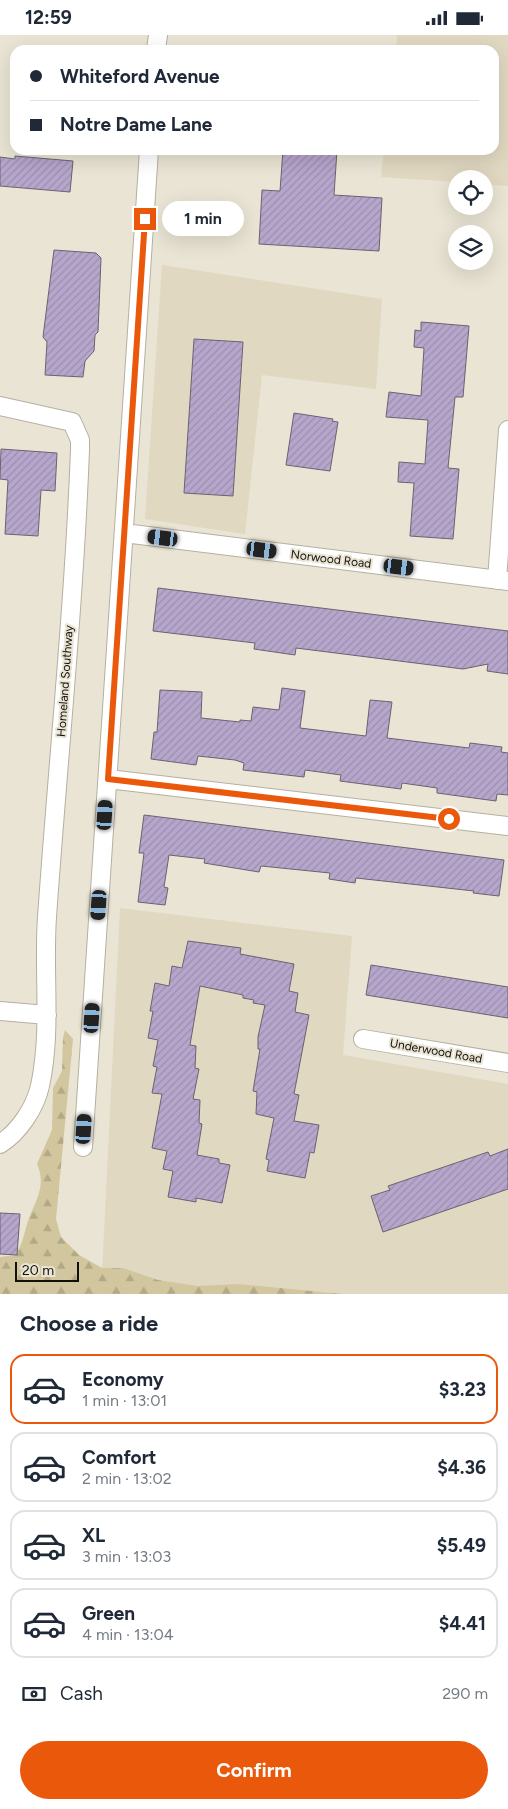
<!DOCTYPE html>
<meta charset="utf-8">
<style>
body{margin:0;font-family:Figtree,sans-serif;background:#f6f6f7;color:#1f2937;height:100vh;display:flex;flex-direction:column;font-size:19px;white-space:nowrap}
*{box-sizing:border-box;margin:0}
p{font-size:16px;color:#747a83}
.icon{flex:none;width:28px;height:28px;fill:none;stroke:currentColor;stroke-width:2;stroke-linecap:round;stroke-linejoin:round}
.map{position:relative;height:1259px;overflow:hidden}
.side{display:flex;flex-direction:column;background:#fff;flex:1}
.side>*{flex:none}
.top-card{position:absolute;left:10px;top:10px;width:489px;height:110px;border-radius:15px;box-shadow:0 5px 20px #0002;display:grid;align-content:center;height:110px;padding:0 20px;background:#fff}
.fabs{position:absolute;left:448px;top:135px;display:grid;gap:10px}
.fabs a{display:grid;place-items:center;width:45px;height:45px;border-radius:50%;background:#fff;box-shadow:0 5px 20px #0002;font-size:25px}
.scale{position:absolute;left:15px;bottom:12px;width:64px;box-sizing:border-box;padding-left:5px;border:2px solid #12100b;border-top:0;font-size:14px;line-height:18px;white-space:nowrap;color:#12100b;-webkit-text-stroke:4px #e9e4d3;paint-order:stroke}
.end{position:absolute;width:22px;height:22px;margin:-11px;border:6px solid #ea580c;background:#fff;box-shadow:0 0 0 2px #fff}
.from{border-radius:50%}
.bubble{position:absolute;height:35px;border-radius:18px;background:#fff;box-shadow:0 5px 20px #0002;font-size:16px;font-weight:700;line-height:35px;text-align:center}
.car{position:absolute;width:15px;height:30px;margin:-15px -8px;border-radius:6px;box-shadow:0 0 4px 1px #0007;background:linear-gradient(#222 24%,#8ab4d8 0 40%,#222 0 76%,#8ab4d8 0 86%,#222 0)}
.top-card b{display:flex;align-items:center;gap:18px;height:48px;font-size:19px}
.top-card b+b{border-top:1px solid #e0e1e3}
.top-card i{width:12px;height:12px;background:#1f2937}
ul{padding:0;list-style:none}
li{display:flex;align-items:center;gap:15px;height:70px;margin:0 10px 8px;padding:0 10px;border:2px solid #e0e1e3;border-radius:15px}
li div{flex:1}
li b{display:block;font-size:19px}
li em{font-style:normal;font-weight:700}
li.active{border-color:#ea580c}
li>.icon{width:45px;height:45px;stroke-width:1.5}
h2{padding:0 20px;font-size:22px;line-height:60px}
.pay{display:flex;align-items:center;gap:12px;height:55px;padding:0 20px;font-size:19px}
.pay p{margin-inline-start:auto}
.action{display:flex;gap:10px;margin-top:auto;padding:10px 20px}
.action a{flex:1;height:58px;border-radius:30px;background:#ea580c;color:#fff;font-size:20px;font-weight:700;line-height:58px;text-align:center}
.status{display:flex;justify-content:space-between;align-items:center;height:35px;padding:0 25px;background:#fff;direction:ltr}
.status svg{height:14px;fill:currentColor}
.map>svg:first-child{display:block}
.built{fill:#e0d8c0}
.forest{fill:url(#forest-firs)}
.building{fill:url(#building-hatch);stroke:#696371}
.lines{fill:none;stroke-linecap:round;stroke-linejoin:round}
.street-casing{stroke:#b5b0a0;stroke-width:20}
.street{stroke:#fff;stroke-width:18}
.route{stroke:#ea580c;stroke-width:6}
.labels{text-anchor:middle;dominant-baseline:central;stroke-width:4;stroke-linejoin:round;paint-order:stroke}
.street-label{font-size:12px;fill:#12100b;stroke:#e9e4d3}
</style>
<div class="status"><b>12:59</b><svg viewBox="0 0 49 12"><path d="M0 12V9h3v3zM5 12V6h3v6zM10 12V3h3v9zM15 12V0h3v12zM26 1h20v11H26zM47 4h2v5h-2z"/></svg></div>
<div class="map">
<svg width="508" height="1259" viewBox="0 0 508 1259">
<defs>
<pattern id="forest-firs" width="22" height="20" patternUnits="userSpaceOnUse" patternTransform="scale(1.25)"><rect width="22" height="20" fill="#d2c69e"/><path d="M5 1l3.5 6h-7zM16 11l3.5 6h-7z" fill="#b3a987"/></pattern>
<pattern id="building-hatch" width="6" height="6" patternUnits="userSpaceOnUse" patternTransform="scale(1.25)"><rect width="6" height="6" fill="#b7a6cc"/><path d="M-1 1l2-2M0 6l6-6M5 7l2-2" fill="none" stroke="#9c8eae"/></pattern>
</defs>
<rect width="100%" height="100%" fill="#e9e4d3"/>
<!-- built -->
<path class="built" d="M397,0H508V151L484,149V144H456V147L381,142L384,115H494V15H396Z
M162,230L382,264L376,354L262,340L245,499L145,484Z
M120,873L352,901L343,1020L508,1049V1259H101Z"/>
<!-- forest -->
<path class="forest" d="M65,995L73,1004L56,1184L61,1202L79,1220L102,1233H123L158,1245L198,1251L239,1249L342,1259H0V1222L15,1220C23,1209 24,1198 28,1186C35,1166 47,1151 37,1129L52,1095L53,1053L62,1036L63,1003Z"/>
<!-- building -->
<path class="building" d="M283,115H337L334,160L382,163L379,216L259,209L262,155L280,156Z
M15,121L73,126L70,157L0,151V122L15,124Z
M54,215L96,218L101,223L98,297L95,300L94,316L85,326L83,342L45,340L47,307L43,302Z
M421,287L469,291L463,362H455L448,433L459,434L453,504L410,501L414,448L398,447L399,427L425,429L428,385L386,382L389,357L421,361L424,313L414,312L415,295L421,296Z
M194,304L243,307L233,461L184,458Z
M294,378L333,384L332,386L338,387L330,436L286,430Z
M1,414L57,418L55,456L41,455L38,501L5,499L8,445L0,444Z
M158,553L508,596V639L487,636L488,629L463,634L296,613L295,620L254,614L255,608L153,596Z
M282,653L305,656L300,693L366,701L370,665L392,667L387,703L469,713L470,708L502,712L501,717L508,718V760L497,759L496,766L437,758V753L402,748L401,754L340,746L341,740L305,735L304,742L243,735L244,728L235,725L198,721L196,730L151,724L154,697H157L160,655L202,657L201,683L240,687V685L251,686L253,672L279,675Z
M144,780L504,825L499,861L473,858L474,856L356,843L355,848L329,844L330,838L261,831L259,837L204,828L205,824L169,820L164,852L168,853L165,870L138,867L144,818H139Z
M188,906L241,913L240,919L294,929L289,956L298,958L295,977L309,980L294,1059L299,1060L294,1086L319,1090L314,1118L310,1117L305,1143L267,1136L269,1125L266,1124L274,1083L256,1079L257,1057L253,1056L260,1014H258V1002L265,970L253,968L254,965L243,963V960L200,951L190,1010L196,1011L195,1033L199,1034L193,1064L200,1065L199,1088L202,1089L197,1120L219,1124V1128L230,1130L222,1168L196,1163V1167L168,1162L173,1136L163,1134L167,1116L152,1113L162,1059L152,1058L157,1032L153,1031L158,1005L148,1003L153,976H150L155,948L169,951L172,931L182,933Z
M371,930L508,952V983L366,960Z
M508,1114V1154L383,1197L371,1161L390,1155L388,1151L488,1117L490,1121Z
M0,1178L20,1179L17,1220L0,1219Z"/>
<g class="lines">
<defs>
<path id="street" d="M156,15L158,0
M0,371L72,387L80,405V415C74,571 58,726 47,882C43,938 52,995 40,1051C35,1073 19,1097 0,1109
M124,498L508,546
M497,545L508,395
M108,744L508,791
M0,976L47,980
M363,1004L508,1028
M83,1112L149,115"/>
</defs>
<!-- street casing -->
<use href="#street" class="street-casing"/>
<!-- street -->
<use href="#street" class="street"/>
</g>
<g class="lines">
<!-- route -->
<path class="route" d="M145,184L108,744L449,784"/>
</g>
<g class="labels">
<!-- street labels -->
<g class="street-label">
<text transform="translate(331 524) rotate(7)">Norwood Road</text>
<text transform="translate(65 646) rotate(-86)">Homeland Southway</text>
<text transform="translate(436 1016) rotate(10)">Underwood Road</text>
</g>
</g>
</svg>
<div class="fabs">
<a><svg class="icon" aria-label="locate" viewBox="0 0 24 24"><circle cx="12" cy="12" r="6"/><path d="M12 2v4M12 18v4M2 12h4M18 12h4"/></svg></a>
<a><svg class="icon" aria-label="layers" viewBox="0 0 24 24"><path d="M12 4l9 5-9 5-9-5zM3 14l9 5 9-5"/></svg></a>
</div>
<div class="scale">20 m</div>
<i class="end from" style="left:449px;top:784px"></i>
<i class="end" style="left:145px;top:184px"></i>
<div class="bubble" style="left:162px;top:166px;width:82px">1 min</div>
<i class="car" style="left:163px;top:503px;rotate:277deg"></i>
<i class="car" style="left:262px;top:515px;rotate:97deg"></i>
<i class="car" style="left:399px;top:532px;rotate:97deg"></i>
<i class="car" style="left:105px;top:780px;rotate:4deg"></i>
<i class="car" style="left:99px;top:870px;rotate:184deg"></i>
<i class="car" style="left:92px;top:983px;rotate:4deg"></i>
<i class="car" style="left:84px;top:1094px;rotate:4deg"></i>
<div class="top-card">
<b><i class="from"></i>Whiteford Avenue</b>
<b><i></i>Notre Dame Lane</b>
</div>
</div>
<section class="side">
<h2>Choose a ride</h2>
<ul>
<li class="active"><svg class="icon" aria-label="car" viewBox="0 0 24 24"><path d="M5 17H2v-5l4-1 3-4h7l3 4 3 1v5h-3M9 17h6M6 11h13"/><circle cx="7" cy="17" r="2"/><circle cx="17" cy="17" r="2"/></svg><div><b>Economy</b><p>1 min · 13:01</p></div><em>$3.23</em></li>
<li><svg class="icon" aria-label="car" viewBox="0 0 24 24"><path d="M5 17H2v-5l4-1 3-4h7l3 4 3 1v5h-3M9 17h6M6 11h13"/><circle cx="7" cy="17" r="2"/><circle cx="17" cy="17" r="2"/></svg><div><b>Comfort</b><p>2 min · 13:02</p></div><em>$4.36</em></li>
<li><svg class="icon" aria-label="car" viewBox="0 0 24 24"><path d="M5 17H2v-5l4-1 3-4h7l3 4 3 1v5h-3M9 17h6M6 11h13"/><circle cx="7" cy="17" r="2"/><circle cx="17" cy="17" r="2"/></svg><div><b>XL</b><p>3 min · 13:03</p></div><em>$5.49</em></li>
<li><svg class="icon" aria-label="car" viewBox="0 0 24 24"><path d="M5 17H2v-5l4-1 3-4h7l3 4 3 1v5h-3M9 17h6M6 11h13"/><circle cx="7" cy="17" r="2"/><circle cx="17" cy="17" r="2"/></svg><div><b>Green</b><p>4 min · 13:04</p></div><em>$4.41</em></li>
</ul>
<div class="pay"><svg class="icon" aria-label="cash" viewBox="0 0 24 24"><path d="M3 7h18v10H3z"/><circle cx="12" cy="12" r="2"/></svg>Cash<p>290 m</p></div>
<div class="action"><a>Confirm</a></div>
</section>
